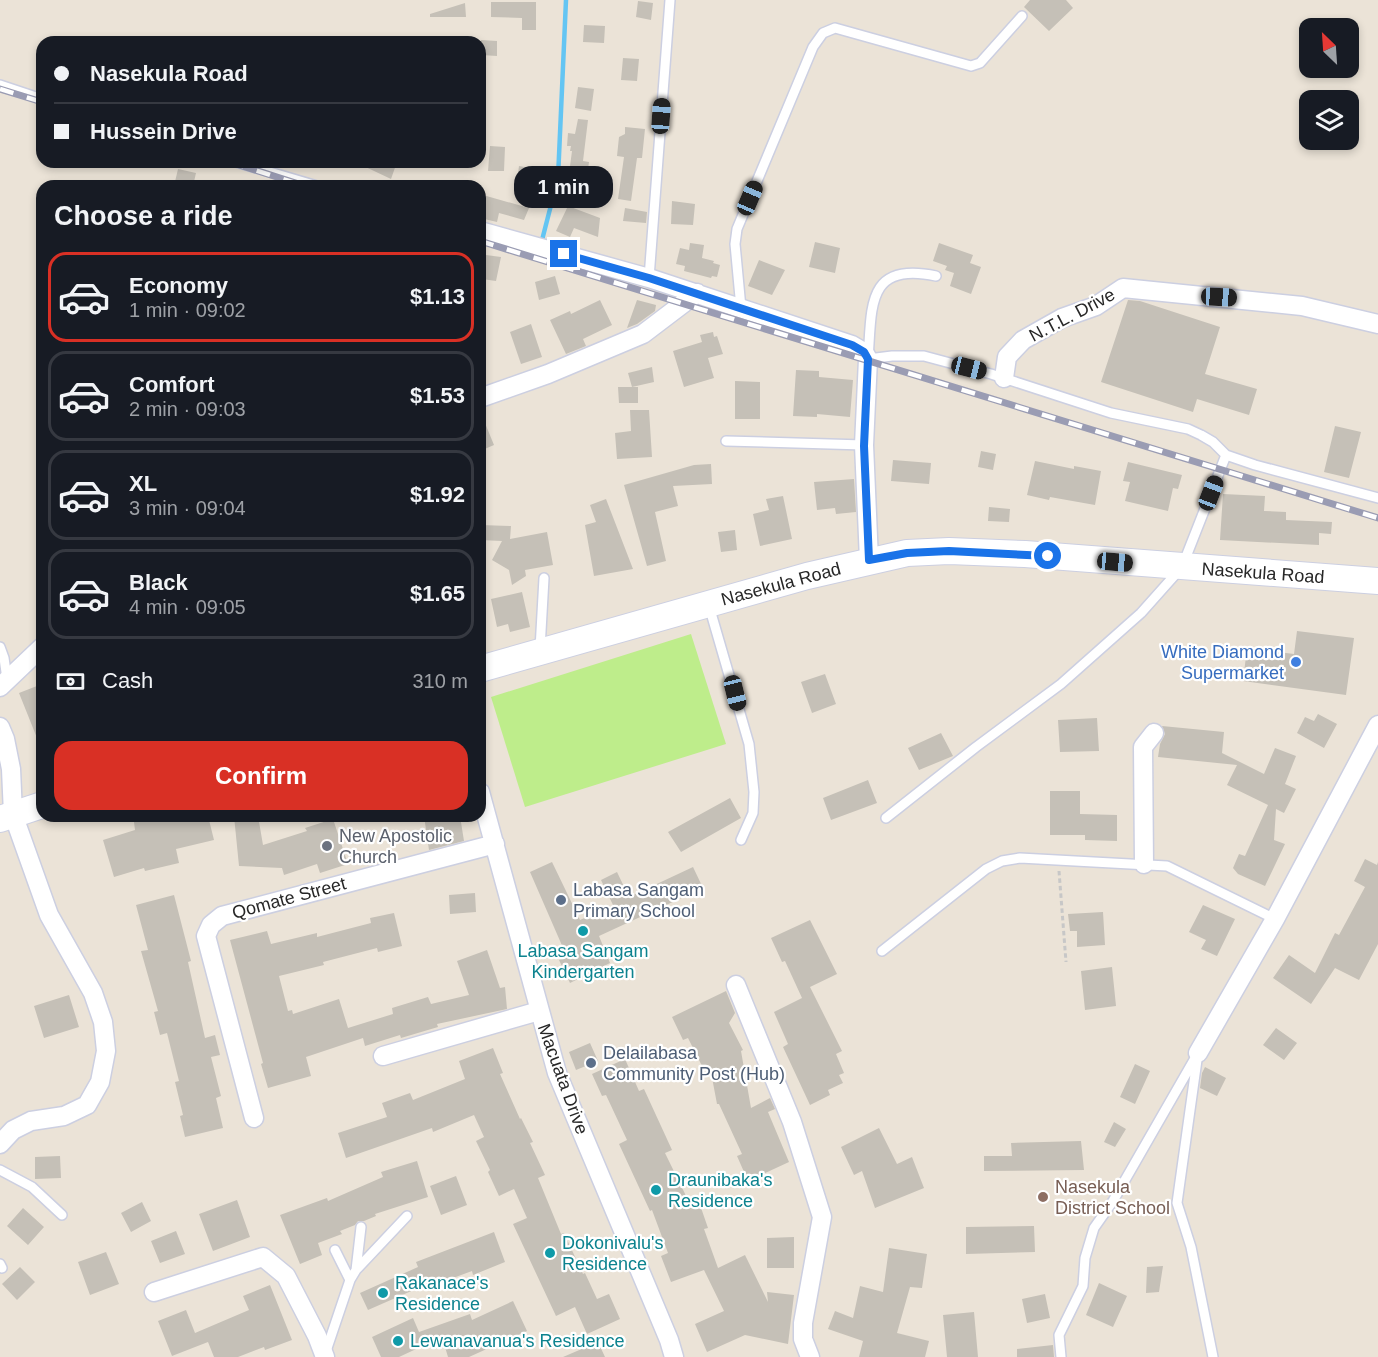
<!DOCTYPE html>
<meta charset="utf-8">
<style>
body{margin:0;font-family:Arial,sans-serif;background:#20242c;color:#f1f3f6;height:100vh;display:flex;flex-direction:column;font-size:22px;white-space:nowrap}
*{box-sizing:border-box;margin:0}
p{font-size:20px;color:#9ea1a6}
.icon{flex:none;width:33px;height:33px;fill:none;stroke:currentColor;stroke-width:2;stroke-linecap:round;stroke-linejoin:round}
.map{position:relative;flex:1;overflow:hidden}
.panel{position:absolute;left:36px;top:180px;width:450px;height:642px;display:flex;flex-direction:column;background:#171b24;border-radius:18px;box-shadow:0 3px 9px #0003}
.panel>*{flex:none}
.banner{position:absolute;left:36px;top:36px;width:450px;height:132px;border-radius:18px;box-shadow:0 3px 9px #0003;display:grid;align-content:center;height:132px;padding:0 18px;background:#171b24}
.needle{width:39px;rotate:335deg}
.tools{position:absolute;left:1299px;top:18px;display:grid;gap:12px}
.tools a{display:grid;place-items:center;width:60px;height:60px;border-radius:12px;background:#171b24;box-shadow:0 3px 9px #0003;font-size:30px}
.end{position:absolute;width:27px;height:27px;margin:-14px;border:8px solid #1a73e8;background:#fff;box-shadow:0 0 0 3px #fff}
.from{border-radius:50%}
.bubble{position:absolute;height:42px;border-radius:18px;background:#171b24;box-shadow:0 3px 9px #0003;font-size:20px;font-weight:700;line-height:42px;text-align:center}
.car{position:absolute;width:18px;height:36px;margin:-18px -9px;border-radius:8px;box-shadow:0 0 4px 2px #0007;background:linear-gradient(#222 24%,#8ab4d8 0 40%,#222 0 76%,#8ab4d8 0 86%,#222 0)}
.banner b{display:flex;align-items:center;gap:21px;height:57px;font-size:22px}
.banner b+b{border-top:2px solid #363941}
.banner i{width:15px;height:15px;background:#f1f3f6}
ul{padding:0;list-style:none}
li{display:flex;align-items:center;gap:18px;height:90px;margin:0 12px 9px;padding:0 6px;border:3px solid #363941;border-radius:18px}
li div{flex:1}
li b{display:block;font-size:22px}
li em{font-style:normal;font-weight:700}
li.on{border-color:#d93025}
li>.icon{width:54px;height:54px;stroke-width:1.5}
h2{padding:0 18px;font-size:27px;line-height:72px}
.pay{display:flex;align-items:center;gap:15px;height:66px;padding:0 18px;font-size:22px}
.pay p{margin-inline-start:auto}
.primary-button{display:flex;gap:12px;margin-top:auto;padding:12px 18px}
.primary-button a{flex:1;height:69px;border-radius:18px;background:#d93025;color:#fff;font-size:24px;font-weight:700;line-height:69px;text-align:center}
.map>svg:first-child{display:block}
.pitch{fill:#beed8b}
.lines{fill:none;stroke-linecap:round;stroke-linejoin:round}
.stream{stroke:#63c5f3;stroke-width:4.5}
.building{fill:#c5c0b7}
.service-casing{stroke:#cccfe1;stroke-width:12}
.minor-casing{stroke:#cccfe1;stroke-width:21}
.secondary-casing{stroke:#cccfe1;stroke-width:28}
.path{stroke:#c7c7c7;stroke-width:3;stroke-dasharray:4.5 3;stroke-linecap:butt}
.service{stroke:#fff;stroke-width:9}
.minor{stroke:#fff;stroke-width:18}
.secondary{stroke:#fff;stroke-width:26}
.rail-casing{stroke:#9a9cb3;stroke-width:7}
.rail{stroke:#fff;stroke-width:4.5;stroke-dasharray:14;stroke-linecap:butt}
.route{stroke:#1a73e8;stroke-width:8}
.shop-dot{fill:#3f7fe0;stroke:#fff;stroke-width:2}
.worship-dot{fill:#6b7280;stroke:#fff;stroke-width:2}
.service-dot{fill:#5c6f8a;stroke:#fff;stroke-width:2}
.culture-dot{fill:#0f9aa8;stroke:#fff;stroke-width:2}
.education-dot{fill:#8d6e63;stroke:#fff;stroke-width:2}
.labels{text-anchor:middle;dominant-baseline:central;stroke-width:4.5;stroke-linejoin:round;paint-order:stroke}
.street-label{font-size:18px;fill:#272727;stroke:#fff}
.shop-label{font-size:18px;fill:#366cbe;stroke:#fff;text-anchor:end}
.worship-label{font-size:18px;fill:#5b616d;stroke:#fff;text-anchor:start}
.service-label{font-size:18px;fill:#4e5e75;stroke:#fff;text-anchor:start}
.culture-label{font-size:18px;fill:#0d838f;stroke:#fff;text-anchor:start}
.education-label{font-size:18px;fill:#785e54;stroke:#fff;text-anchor:start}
</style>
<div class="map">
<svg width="1378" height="1357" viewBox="0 0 1378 1357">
<rect width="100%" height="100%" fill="#ebe3d7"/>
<!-- pitch -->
<path class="pitch" d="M691,634L726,744L525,807L491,697Z"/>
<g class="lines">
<!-- stream -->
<path class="stream" d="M541,244L558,178L566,0"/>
</g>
<!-- building -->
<path class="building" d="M1030,0H1066L1073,8L1049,31L1024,7Z
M638,1L653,3L651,20L636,17Z
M491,2H536V30H522V18L491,17Z
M465,3L466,17H430V14Z
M584,25L605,26L604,43L583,42Z
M481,40L497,41V56L481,55Z
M623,58L639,59L637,81L621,80Z
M578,87L594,89L591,111L575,108Z
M578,119L588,120L583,161L589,162L587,177L569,174L572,151H570L571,146H567L568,133L575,134Z
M625,127L645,129L642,158H637L631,201L618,199L624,157L617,156L619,137L625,134Z
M490,146L505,147L504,171H488Z
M355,162H397L391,179Z
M519,166L536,169L534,183L517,181Z
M178,169L196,173L193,186H174Z
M483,195L529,208L524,220L499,213L497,222L480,218Z
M672,201L695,204L693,225L671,224Z
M568,206L600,218L598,237L574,228L570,237L556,231Z
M625,208L647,212L646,223L623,221Z
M815,242L840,248L835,273L809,267Z
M690,243L704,245L702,258L714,261L713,263L720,265L717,277L712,276L711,278L684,271L685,266L676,264L680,248L689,250Z
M939,243L973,255L970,263L981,267L971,294L950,286L954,273L945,270L947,266L933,261Z
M486,255L501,257L496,281L482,279Z
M759,260L785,270L772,295L748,286Z
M555,276L560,294L539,300L535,282Z
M600,300L612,325L583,339L586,346L566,354L550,320L570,311L571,314Z
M637,300L656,305L655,311L637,324L627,328Z
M1128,300L1140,301L1220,327L1205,374L1257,389L1249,415L1197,399L1193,412L1101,382Z
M531,324L542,357L521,364L510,332Z
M713,332L714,337L717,336L723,354L708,358L714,378L684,387L673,351L702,342L700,335Z
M652,367L654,382L632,387L628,373Z
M796,370L819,371V377L853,380L850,417L817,414V417L793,416Z
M735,381L760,382V419H735Z
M618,387H638V403H619Z
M630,410H649L652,457L617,459L615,433L631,431Z
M480,411L494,445L480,451Z
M1335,426L1361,432L1349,478L1324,472Z
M981,451L996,454L993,470L978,467Z
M893,460L931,463L929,484L891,481Z
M1035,461L1074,469V466L1101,471L1095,505L1050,497L1049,500L1027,495Z
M1128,462L1182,475L1178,489L1173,488L1168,511L1125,501L1130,482L1123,481Z
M711,464L712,484L673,486L678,506L655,512L666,561L647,566L624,485L694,465Z
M854,479L856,512L836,514L835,508L817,510L814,482Z
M1223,494L1265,496L1264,511L1286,512V520L1332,522L1331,534L1319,533V545L1220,540Z
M783,496L792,539L760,546L753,514L769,510L766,499Z
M606,499L633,569L594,576L585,525L596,522L590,505Z
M989,507L1010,509L1009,522L988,521Z
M480,525L511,526L510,539L547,532L553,565L525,570L526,576L512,585L509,570L492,560L502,541L480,540Z
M735,530L737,550L721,552L718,532Z
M522,592L530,627L510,632L508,624L497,627L491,599Z
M1297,631L1354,638L1346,695L1243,681L1247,648L1294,654Z
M825,674L836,704L812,713L801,682Z
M42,684V748H41L19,693Z
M1318,714L1337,724L1324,748L1297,733L1305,717L1314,721Z
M1097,718L1099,751L1060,752L1058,720Z
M1162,726L1224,732L1222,753L1264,774L1275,748L1296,756L1285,784L1296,789L1284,813L1276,809L1274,840L1285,844L1265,886L1238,874L1233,868L1239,854L1245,856L1268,805L1227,785L1237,765L1158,757L1160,744L1165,734Z
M941,733L953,756L919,770L908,748Z
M868,780L877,803L831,820L823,798Z
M1050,791H1080V814L1117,815V841L1085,840V835H1050Z
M730,798L741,818L681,852L668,832Z
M158,816H208L214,840L176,849L179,863L145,871L144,868L114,877L103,840L135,830L134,822Z
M234,816H258L263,845L307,831L305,828L333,819L348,864L320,873L317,864L284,875L282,868L239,866Z
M424,816H460L464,841L429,850Z
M1365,859L1377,865L1378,862V944L1359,980L1335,968L1311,1004L1273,978L1289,955L1315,973L1335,933L1339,935L1365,887L1354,881Z
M552,862L580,920L613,905L601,880L617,872L629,897L693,867L703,888L599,936L610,963L570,983L559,960L567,957L530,872Z
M475,893L476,912L450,914L449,895Z
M174,895L191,961L188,962L205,1038L215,1035L220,1055L211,1057L221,1096L216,1098L223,1128L185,1137L180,1116L183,1115L175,1082L179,1081L167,1033L160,1035L154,1012L158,1011L141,951L148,950L136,905Z
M1203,905L1235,919L1217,956L1201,949L1206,940L1189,932Z
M1103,912L1105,945L1077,947V931H1070L1068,914Z
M394,913L402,946L378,952L377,948L323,962L324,965L279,976L288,1011L292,1010L293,1014L339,999L348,1028L393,1014L392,1008L428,997L431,1004L469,995L457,961L487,950L500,988L505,987L507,1009L437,1024L438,1027L401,1038L400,1035L365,1046L363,1038L306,1057L311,1076L268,1088L261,1064L263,1063L230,940L267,931L271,944L317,933V937L371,923L370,918Z
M810,920L837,974L810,987L842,1051L836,1054L844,1073L839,1075L843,1083L828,1090L830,1095L810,1105L783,1047L788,1044L774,1012L802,998L785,961L782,962L771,938Z
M1112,967L1116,1006L1085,1010L1081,971Z
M726,991L735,1013L729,1023L743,1050L741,1051L751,1108L770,1098L775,1109L768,1112L789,1162L748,1181L737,1156L742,1154L719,1104H717L710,1067L704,1070L688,1038L683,1040L672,1017Z
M69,995L79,1027L44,1038L34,1006Z
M1276,1028L1297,1043L1284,1060L1263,1045Z
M590,1043L598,1061L576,1070L569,1052Z
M493,1048L503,1073L500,1074L520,1119L521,1118L533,1142L530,1143L545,1175L538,1178L561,1234L564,1233L583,1274L585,1273L597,1299L609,1294L620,1319L587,1334L575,1307L556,1316L513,1224L527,1218L514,1189L499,1196L488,1172L490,1170L476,1141L484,1137L474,1115L433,1132L432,1128L346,1158L338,1133L387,1117L382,1103L410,1093L413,1100L465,1079L459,1061Z
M625,1059L639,1091L644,1089L672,1150L665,1153L690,1204L699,1202L708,1228L704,1229L718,1268L745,1255L768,1302L767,1292L794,1295L788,1344L745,1335L707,1352L695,1324L724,1311L704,1270L671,1282L661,1256L668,1253L652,1210L650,1211L619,1144L627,1140L606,1095L602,1096L592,1074Z
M1135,1064L1150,1071L1135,1104L1120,1097Z
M1205,1067L1226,1078L1217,1096L1200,1088L1202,1073Z
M1114,1122L1126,1129L1115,1147L1104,1142Z
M879,1128L897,1164L912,1157L924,1188L875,1208L862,1171L854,1175L841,1147Z
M1081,1141L1084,1170L984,1171V1156H1012L1011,1143Z
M60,1156L61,1178L35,1179V1157Z
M417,1161L428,1197L375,1214L376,1216L364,1221H358L355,1225L340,1231L342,1234L318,1243L322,1255L300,1264L280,1215L327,1198L328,1201L383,1177L381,1172Z
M456,1176L467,1205L441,1215L430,1186Z
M237,1200L250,1237L213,1251L199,1214Z
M142,1202L151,1221L131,1232L121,1213Z
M23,1208L44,1227L28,1245L7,1226Z
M1034,1226L1035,1252L966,1254V1227Z
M176,1231L185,1254L160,1263L151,1241Z
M494,1232L505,1262L473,1275L472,1271L426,1288L425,1285L368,1310L360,1293L418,1267L416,1262Z
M794,1237V1268H767V1238Z
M889,1248L927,1254L922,1288L910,1287L897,1333L929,1341L925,1357H859L863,1341L828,1329L835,1311L853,1318L860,1286L883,1292Z
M106,1252L119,1284L90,1295L78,1262Z
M1163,1266L1159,1292L1146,1293L1147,1267Z
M20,1267L35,1282L17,1300L2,1284Z
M1099,1283L1127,1296L1113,1327L1086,1315Z
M270,1285L292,1340L265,1350L264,1347L238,1357H214L208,1342L172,1356L158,1321L186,1310L195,1333L249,1310L243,1296Z
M1045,1294L1050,1318L1027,1323L1022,1299Z
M513,1301L527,1331L469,1357H448L442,1337L399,1357H381L372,1337L413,1318L419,1332L470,1314L472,1320Z
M974,1312L978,1357H947L943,1315Z
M598,1342L605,1357H563Z
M1053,1345L1054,1357H1017V1349Z"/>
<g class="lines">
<defs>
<path id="service" d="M0,85L42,99
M236,162L317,186
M936,276C866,261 872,307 868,359L892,356H924L991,374L1111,413L1188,429L1201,435L1213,442L1226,455L1255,465L1378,498
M649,278L670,0
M741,308L735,244L737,229L813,47L823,33L835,28L971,66L980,63L1022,16
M726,441L864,445
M709,606L749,744L754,792L753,813L741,840
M0,647L4,658L7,679
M540,649L544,578
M886,818L976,747L1061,684L1141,613L1182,567L1226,455
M882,951L986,869L1002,861L1020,858L1167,866L1275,919
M0,1170L32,1187L62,1215
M0,1264L2,1268
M356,1270L361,1227
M350,1280L356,1270L407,1216
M325,1354L350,1280L335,1250
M1061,1357L1059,1335L1083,1286L1085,1258L1094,1228L1113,1201L1198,1053L1177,1203L1191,1247L1213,1357"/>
<path id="minor" d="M480,231L649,278L852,345L864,352L868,359L864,445L869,560
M1004,378L1007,357L1023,340L1062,318L1096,306L1123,288L1302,306L1378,324
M480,398L548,374L643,334L697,293
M0,687L42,647
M0,727L5,739L11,769L13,814L49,915L93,993L103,1022L106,1051L100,1082L87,1105L64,1116L31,1121L13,1130L0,1144
M480,792L557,1073L669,1340L674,1357
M1144,864L1143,747L1154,733
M736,985L792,1122L822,1217L803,1323V1339L810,1357
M1198,1053L1275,919L1378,725
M383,1056L539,1011
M254,1118L206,936L211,925L222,916L495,844
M154,1292L263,1257L286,1276L317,1336L325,1357"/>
<path id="secondary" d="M480,669L807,576L907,553L949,551L1025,554L1378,581
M0,819L42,805"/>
</defs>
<!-- service casing -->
<use href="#service" class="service-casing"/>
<!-- minor casing -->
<use href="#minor" class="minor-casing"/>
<!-- secondary casing -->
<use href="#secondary" class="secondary-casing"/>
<!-- path -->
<path class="path" d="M1059,871L1066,962"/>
<!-- service -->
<use href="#service" class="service"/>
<!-- minor -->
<use href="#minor" class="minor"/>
<!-- secondary -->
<use href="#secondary" class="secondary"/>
<defs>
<path id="rail" d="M0,89L42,102
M230,162L305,186
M480,241L1378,518"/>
</defs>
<!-- rail casing -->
<use href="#rail" class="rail-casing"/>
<!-- rail -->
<use href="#rail" class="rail"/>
</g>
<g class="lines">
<!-- route -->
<path class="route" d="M564,254L649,278L852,345L864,352L868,359L864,446L869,560L907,553L949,551L1048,556"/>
</g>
<!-- markers -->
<circle class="shop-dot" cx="1296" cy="662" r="6"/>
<circle class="worship-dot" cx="327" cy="846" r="6"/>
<g class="service-dot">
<circle cx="561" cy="900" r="6"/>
<circle cx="591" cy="1063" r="6"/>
</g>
<g class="culture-dot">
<circle cx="583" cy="931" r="6"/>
<circle cx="656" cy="1190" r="6"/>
<circle cx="550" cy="1253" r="6"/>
<circle cx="383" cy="1293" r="6"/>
<circle cx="398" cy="1341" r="6"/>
</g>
<circle class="education-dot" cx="1043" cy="1197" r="6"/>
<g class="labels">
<!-- street labels -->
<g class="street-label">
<text transform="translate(1072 315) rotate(-28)">N.T.L. Drive</text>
<text transform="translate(1263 573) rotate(4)">Nasekula Road</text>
<text transform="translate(781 584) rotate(-15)">Nasekula Road</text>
<text transform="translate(289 898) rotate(-15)">Qomate Street</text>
<text transform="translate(563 1079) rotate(70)">Macuata Drive</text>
</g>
<!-- shop labels -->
<g class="shop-label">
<text x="1284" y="652">White Diamond<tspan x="1284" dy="21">Supermarket</tspan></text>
</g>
<!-- worship labels -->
<g class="worship-label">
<text x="339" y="836">New Apostolic<tspan x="339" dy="21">Church</tspan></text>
</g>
<!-- service labels -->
<g class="service-label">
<text x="573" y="890">Labasa Sangam<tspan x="573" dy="21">Primary School</tspan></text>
<text x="603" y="1053">Delailabasa<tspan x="603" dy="21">Community Post (Hub)</tspan></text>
</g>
<!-- culture labels -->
<g class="culture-label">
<text x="583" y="951" text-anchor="middle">Labasa Sangam<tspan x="583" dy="21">Kindergarten</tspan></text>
<text x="668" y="1180">Draunibaka's<tspan x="668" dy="21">Residence</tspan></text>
<text x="562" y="1243">Dokonivalu's<tspan x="562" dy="21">Residence</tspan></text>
<text x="395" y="1283">Rakanace's<tspan x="395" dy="21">Residence</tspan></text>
<text x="410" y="1341">Lewanavanua's Residence</text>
</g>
<!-- education labels -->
<g class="education-label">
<text x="1055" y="1187">Nasekula<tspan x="1055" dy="21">District School</tspan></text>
</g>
</g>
</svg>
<div class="tools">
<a><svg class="needle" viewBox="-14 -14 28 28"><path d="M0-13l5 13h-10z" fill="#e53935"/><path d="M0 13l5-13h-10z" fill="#9ea1a6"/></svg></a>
<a><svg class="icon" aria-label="layers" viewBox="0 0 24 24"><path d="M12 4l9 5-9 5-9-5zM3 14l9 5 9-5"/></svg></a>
</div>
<i class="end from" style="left:1048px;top:556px"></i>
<i class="end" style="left:564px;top:254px"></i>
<div class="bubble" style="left:514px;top:166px;width:99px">1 min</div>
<i class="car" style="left:661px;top:116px;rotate:4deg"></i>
<i class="car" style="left:750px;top:198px;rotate:23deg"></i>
<i class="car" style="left:1219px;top:297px;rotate:93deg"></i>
<i class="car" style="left:969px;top:368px;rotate:104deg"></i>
<i class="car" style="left:1211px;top:493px;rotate:21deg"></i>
<i class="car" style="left:1115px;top:562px;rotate:95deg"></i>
<i class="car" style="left:735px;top:693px;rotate:166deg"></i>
<div class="banner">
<b><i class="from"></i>Nasekula Road</b>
<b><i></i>Hussein Drive</b>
</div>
<section class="panel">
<h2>Choose a ride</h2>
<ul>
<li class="on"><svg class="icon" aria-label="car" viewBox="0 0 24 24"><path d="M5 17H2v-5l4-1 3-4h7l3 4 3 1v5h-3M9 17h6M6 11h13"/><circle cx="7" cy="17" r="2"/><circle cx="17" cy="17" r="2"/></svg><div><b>Economy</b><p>1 min · 09:02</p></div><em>$1.13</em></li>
<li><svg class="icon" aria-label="car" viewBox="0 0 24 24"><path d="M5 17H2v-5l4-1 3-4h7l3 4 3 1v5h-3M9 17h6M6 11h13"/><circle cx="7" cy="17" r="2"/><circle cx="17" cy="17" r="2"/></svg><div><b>Comfort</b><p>2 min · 09:03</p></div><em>$1.53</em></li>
<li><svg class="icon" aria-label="car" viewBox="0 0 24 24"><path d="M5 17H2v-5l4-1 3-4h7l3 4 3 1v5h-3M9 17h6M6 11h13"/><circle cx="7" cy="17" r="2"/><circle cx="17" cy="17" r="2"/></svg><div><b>XL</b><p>3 min · 09:04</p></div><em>$1.92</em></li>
<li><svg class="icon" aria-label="car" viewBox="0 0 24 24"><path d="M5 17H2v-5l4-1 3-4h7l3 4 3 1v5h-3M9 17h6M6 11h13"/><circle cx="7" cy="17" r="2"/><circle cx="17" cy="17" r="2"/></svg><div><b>Black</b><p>4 min · 09:05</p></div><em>$1.65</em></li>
</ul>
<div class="pay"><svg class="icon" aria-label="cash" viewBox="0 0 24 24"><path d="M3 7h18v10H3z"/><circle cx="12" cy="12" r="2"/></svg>Cash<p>310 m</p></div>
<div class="primary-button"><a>Confirm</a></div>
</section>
</div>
